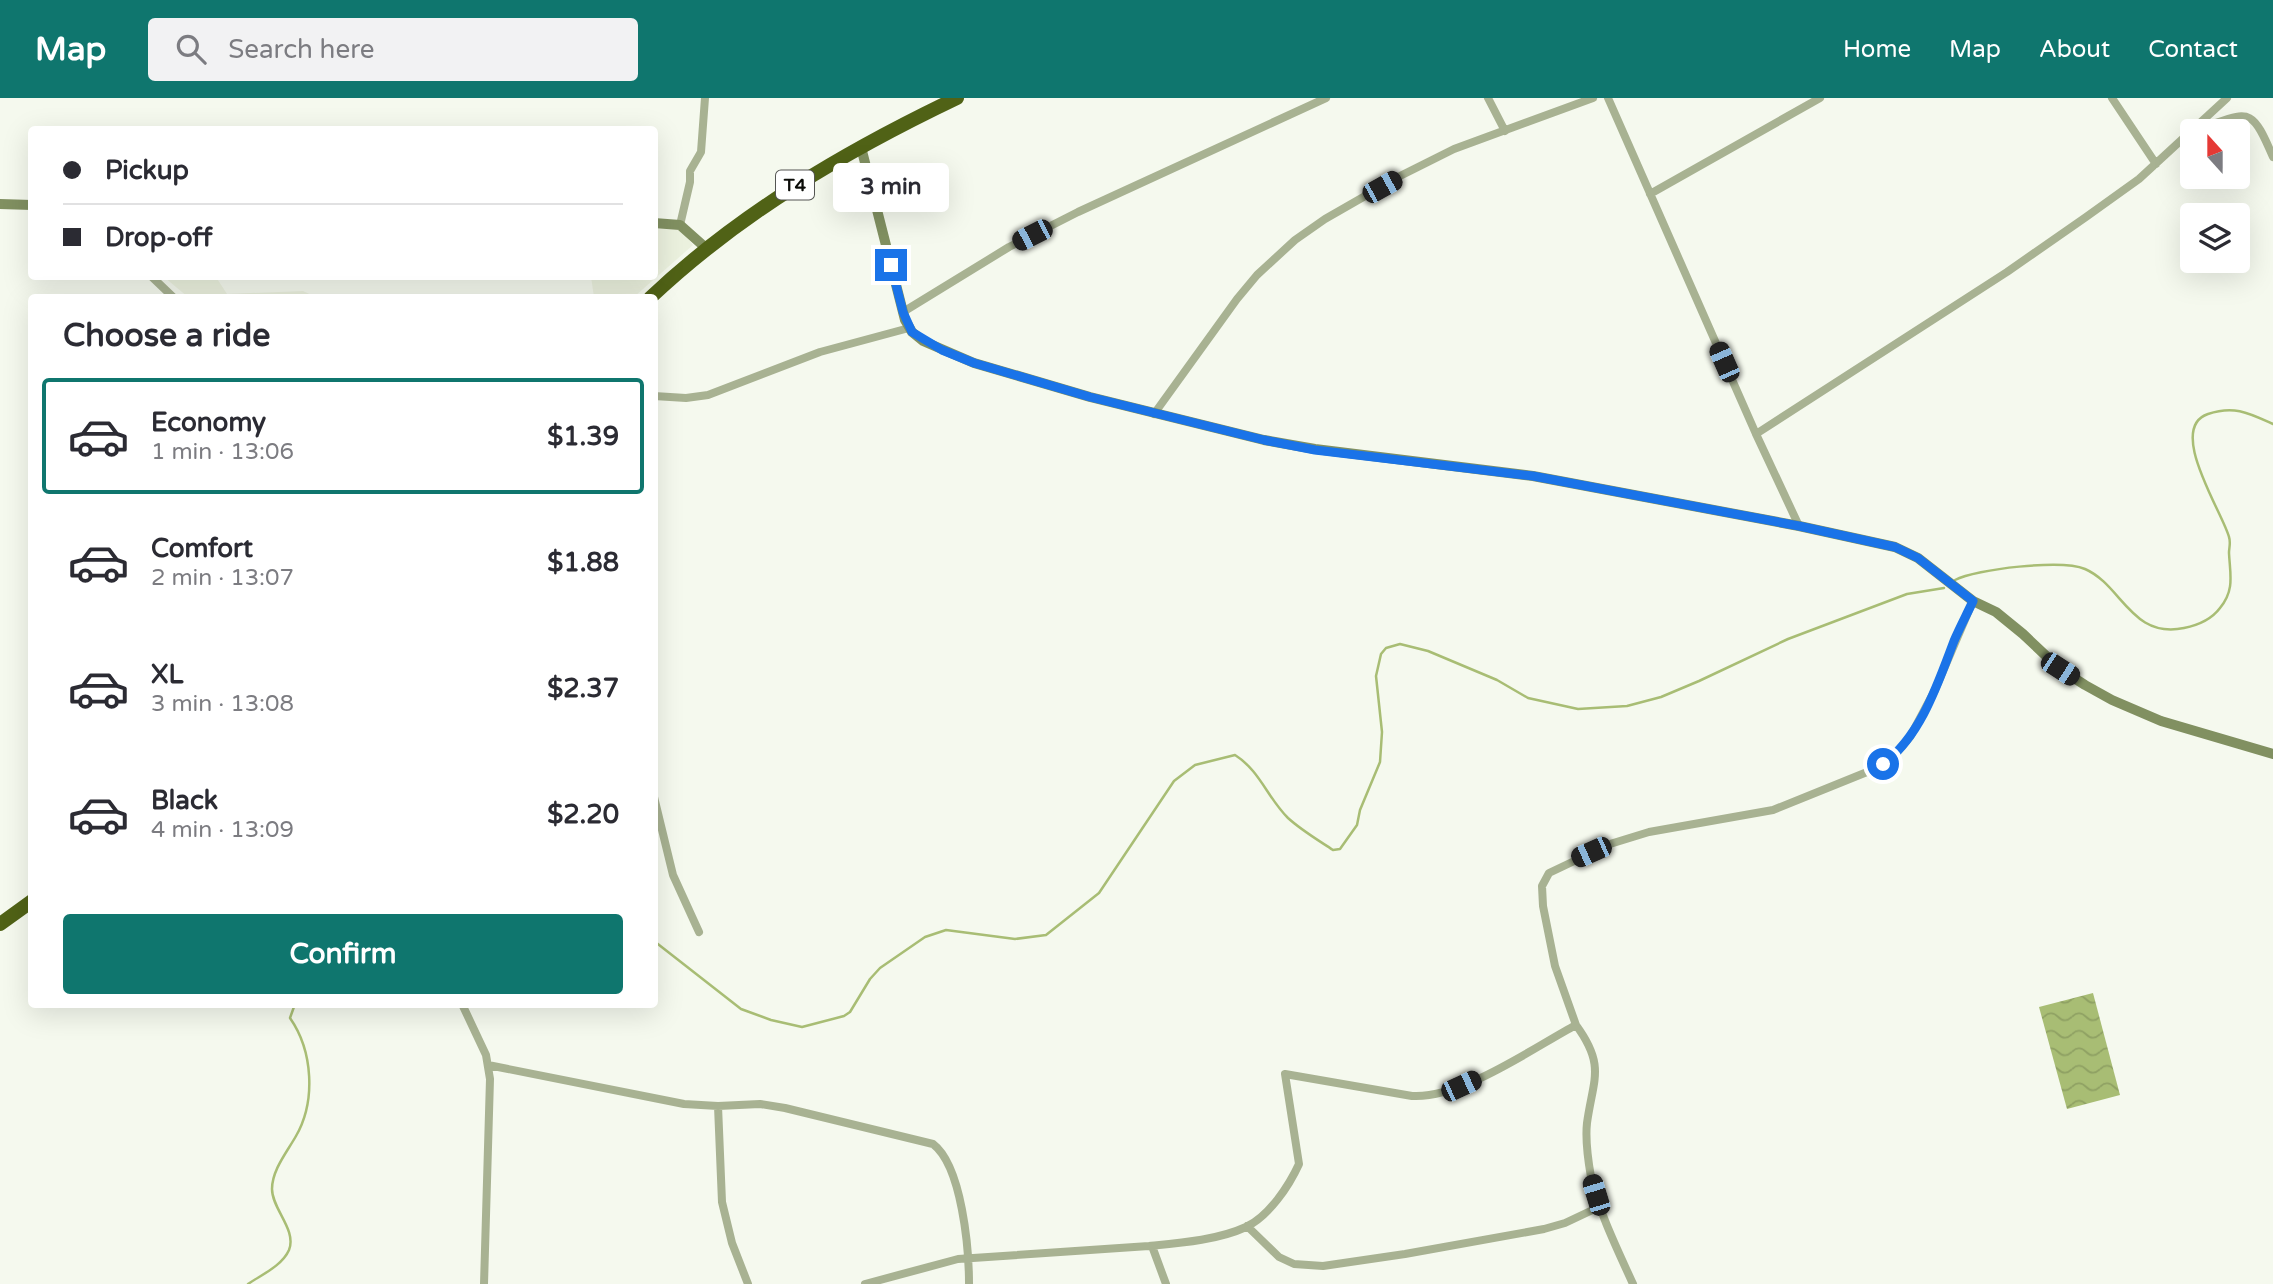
<!DOCTYPE html>
<meta charset="utf-8">
<style>
body{margin:0;font-family:"Varela Round",sans-serif;background:#f2f2f3;color:#2b2b33;height:100vh;display:flex;flex-direction:column;font-size:26px;white-space:nowrap}
*{box-sizing:border-box;margin:0}
p{font-size:23px;color:#7c7c81}
.icon{flex:none;width:38px;height:38px;fill:none;stroke:currentColor;stroke-width:2;stroke-linecap:round;stroke-linejoin:round}
.map{position:relative;flex:1;overflow:hidden}
.panel{position:absolute;left:28px;top:196px;width:630px;height:714px;display:flex;flex-direction:column;background:#fff;border-radius:7px;box-shadow:0 7px 28px #0002}
.panel>*{flex:none}
.top-card{position:absolute;left:28px;top:28px;width:630px;height:154px;border-radius:7px;box-shadow:0 7px 28px #0002;display:grid;align-content:center;height:154px;padding:0 35px;background:#fff}
.needle{width:46px;rotate:339deg}
.tools{position:absolute;left:2180px;top:21px;display:grid;gap:14px}
.tools a{display:grid;place-items:center;width:70px;height:70px;border-radius:7px;background:#fff;box-shadow:0 7px 28px #0002;font-size:35px}
.end{position:absolute;width:32px;height:32px;margin:-16px;border:9px solid #1a73e8;background:#fff;box-shadow:0 0 0 4px #fff}
.from{border-radius:50%}
.bubble{position:absolute;height:49px;border-radius:7px;background:#fff;box-shadow:0 7px 28px #0002;font-size:23px;font-weight:800;line-height:49px;text-align:center}
.car{position:absolute;width:21px;height:42px;margin:-21px -10px;border-radius:9px;box-shadow:0 0 5px 2px #0007;background:linear-gradient(#222 24%,#8ab4d8 0 40%,#222 0 76%,#8ab4d8 0 86%,#222 0)}
.top-card b{display:flex;align-items:center;gap:24px;height:66px;font-size:26px}
.top-card b+b{border-top:2px solid #e1e1e2}
.top-card i{width:18px;height:18px;background:#2b2b33}
ul{padding:0;list-style:none}
li{display:flex;align-items:center;gap:21px;height:116px;margin:0 14px 10px;padding:0 21px;border:4px solid transparent;border-radius:7px}
li div{flex:1}
li b{display:block;font-size:26px}
li em{font-style:normal;font-weight:800}
li.selected{border-color:#0f766e}
li>.icon{width:63px;height:63px;stroke-width:1.5}
h2{padding:0 35px;font-size:32px;line-height:84px}
.action{display:flex;gap:14px;margin-top:auto;padding:14px 35px}
.action a{flex:1;height:80px;border-radius:7px;background:#0f766e;color:#fff;font-size:28px;font-weight:800;line-height:80px;text-align:center}
header{display:flex;align-items:center;gap:42px;box-sizing:border-box;height:98px;padding:0 35px;background:#0f766e;color:#fff}
header strong{font-size:33px}
nav{display:flex;gap:38px;margin-inline-start:auto;font-size:24px}
.search{width:490px;height:63px;background:#f2f2f3;display:flex;align-items:center;gap:18px;box-sizing:border-box;padding:0 24px;border-radius:7px;color:#7c7c81;font-size:26px}
.map>svg:first-child{display:block}
.built{fill:#ebf1de}
.water{fill:url(#water-waves)}
.lines{fill:none;stroke-linecap:round;stroke-linejoin:round}
.stream{stroke:#a8bd74;stroke-width:2.5}
.street{stroke:#a8b292;stroke-width:8}
.secondary{stroke:#819061;stroke-width:10}
.highway{stroke:#506216;stroke-width:14}
.route{stroke:#1a73e8;stroke-width:9}
.labels{text-anchor:middle;dominant-baseline:central;stroke-width:7;stroke-linejoin:round;paint-order:stroke}
.shield{fill:#fff;stroke:#545552;stroke-width:2}
.shield-label{font-size:18px;font-weight:bold;fill:#0b0c08}
</style>
<header>
<strong>Map</strong>
<div class="search"><svg class="icon" aria-label="search" viewBox="0 0 24 24"><circle cx="10" cy="10" r="6"/><path d="M15 15l6 6"/></svg>Search here</div>
<nav><a>Home</a><a>Map</a><a>About</a><a>Contact</a></nav>
</header>
<div class="map">
<svg width="2273" height="1186" viewBox="0 0 2273 1186">
<defs>
<pattern id="water-waves" width="16" height="10" patternUnits="userSpaceOnUse" patternTransform="scale(1.75)"><rect width="16" height="10" fill="#a8bd74"/><path d="M0 5q4-4 8 0t8 0" fill="none" stroke="#8fa163"/></pattern>
</defs>
<rect width="100%" height="100%" fill="#f5f9ee"/>
<!-- built -->
<path class="built" d="M655,128H678L693,147L634,199H594L591,179L654,178Z
M164,179H216L227,196L303,193L316,199H188Z"/>
<!-- water -->
<path class="water" d="M2093,895L2120,997L2067,1011L2039,909Z"/>
<g class="lines">
<!-- stream -->
<path class="stream" d="M1955,482C1976,471 2062,461 2085,471C2122,487 2131,541 2184,530C2199,527 2211,522 2220,510C2235,492 2230,476 2229,455C2229,449 2231,445 2229,439C2223,415 2166,330 2208,316C2234,307 2249,315 2273,326
M654,843L741,911L771,922L802,929L844,918L850,914L870,881L880,870L925,839L946,832L1015,841L1046,837L1099,795L1174,683L1195,667L1235,657C1260,673 1267,699 1288,720C1301,732 1318,742 1333,752L1340,751L1357,727L1360,712L1380,664L1382,634L1376,578L1381,556L1386,550L1400,546L1428,553L1497,582L1528,600L1578,611L1627,608L1661,599L1699,583L1788,541L1907,496L1944,490
M248,1186C261,1177 282,1168 289,1152C297,1132 272,1111 272,1091C272,1072 287,1054 296,1038C316,1003 313,953 290,920L295,906"/>
<!-- street -->
<path class="street" d="M1488,0L1505,33
M1608,0L1756,336L1799,428
M2112,0L2156,66
M2197,31C2249,15 2250,5 2273,59
M1650,96L1820,0
M680,127L690,84V73L701,54L705,0
M151,178L174,200
M903,214L1009,149L1078,114L1326,0
M654,298L686,300L708,297L820,254L909,230
M1154,316L1237,201L1257,177L1295,142L1325,121L1400,78L1454,51L1593,0
M1756,336L2007,174L2086,119L2139,81L2227,0
M654,699L673,777L699,834
M462,906L486,957L490,981L484,1186
M1576,927C1606,968 1593,981 1587,1025C1585,1043 1588,1062 1591,1079C1598,1112 1619,1155 1633,1186
M488,967L684,1006L718,1008L760,1006L785,1010L933,1046C962,1068 969,1151 969,1186
M718,1008L722,1104L732,1145L748,1186
M1247,1128L1279,1159L1294,1166L1323,1168L1405,1156L1544,1131L1565,1125L1601,1108
M1152,1148L1166,1186
M865,1186L958,1161L1149,1148C1180,1145 1218,1142 1246,1129C1269,1118 1289,1088 1299,1066L1285,976L1412,998C1461,1001 1533,950 1576,927L1555,868L1543,808L1542,788L1549,775L1610,746L1649,734L1773,712L1872,672L1893,659L1910,639L1935,592L1973,503"/>
<!-- secondary -->
<path class="secondary" d="M861,49L905,222L912,234L923,243L974,265L1090,299L1264,342L1315,351L1533,378L1799,428L1895,449L1918,460L1973,503L1996,514L2023,536L2060,571L2085,587L2112,602L2161,623L2273,656
M0,106L32,107
M654,125L680,127L707,151"/>
<!-- highway -->
<path class="highway" d="M650,200C740,115 846,53 957,0
M0,826L32,803"/>
</g>
<g class="lines">
<!-- route -->
<path class="route" d="M891,167L903,214L912,234L942,252L974,265L1090,299L1264,342L1315,352L1533,378L1799,428L1895,449L1918,460L1973,503C1967,516 1960,529 1954,543C1938,585 1921,638 1883,666"/>
</g>
<g class="labels">
<!-- shield labels -->
<rect class="shield" x="776" y="72.5" width="38" height="29" rx="5"/>
<g class="shield-label">
<text x="795" y="87">T4</text>
</g>
</g>
</svg>
<div class="tools">
<a><svg class="needle" viewBox="-14 -14 28 28"><path d="M0-13l5 13h-10z" fill="#e53935"/><path d="M0 13l5-13h-10z" fill="#7c7c81"/></svg></a>
<a><svg class="icon" aria-label="layers" viewBox="0 0 24 24"><path d="M12 4l9 5-9 5-9-5zM3 14l9 5 9-5"/></svg></a>
</div>
<i class="end from" style="left:1883px;top:666px"></i>
<i class="end" style="left:891px;top:167px"></i>
<div class="bubble" style="left:833px;top:65px;width:116px">3 min</div>
<i class="car" style="left:1382px;top:89px;rotate:61deg"></i>
<i class="car" style="left:1032px;top:137px;rotate:243deg"></i>
<i class="car" style="left:1724px;top:264px;rotate:336deg"></i>
<i class="car" style="left:2060px;top:571px;rotate:123deg"></i>
<i class="car" style="left:1591px;top:754px;rotate:246deg"></i>
<i class="car" style="left:1461px;top:988px;rotate:65deg"></i>
<i class="car" style="left:1596px;top:1097px;rotate:343deg"></i>
<div class="top-card">
<b><i class="from"></i>Pickup</b>
<b><i></i>Drop-off</b>
</div>
<section class="panel">
<h2>Choose a ride</h2>
<ul>
<li class="selected"><svg class="icon" aria-label="car" viewBox="0 0 24 24"><path d="M5 17H2v-5l4-1 3-4h7l3 4 3 1v5h-3M9 17h6M6 11h13"/><circle cx="7" cy="17" r="2"/><circle cx="17" cy="17" r="2"/></svg><div><b>Economy</b><p>1 min · 13:06</p></div><em>$1.39</em></li>
<li><svg class="icon" aria-label="car" viewBox="0 0 24 24"><path d="M5 17H2v-5l4-1 3-4h7l3 4 3 1v5h-3M9 17h6M6 11h13"/><circle cx="7" cy="17" r="2"/><circle cx="17" cy="17" r="2"/></svg><div><b>Comfort</b><p>2 min · 13:07</p></div><em>$1.88</em></li>
<li><svg class="icon" aria-label="car" viewBox="0 0 24 24"><path d="M5 17H2v-5l4-1 3-4h7l3 4 3 1v5h-3M9 17h6M6 11h13"/><circle cx="7" cy="17" r="2"/><circle cx="17" cy="17" r="2"/></svg><div><b>XL</b><p>3 min · 13:08</p></div><em>$2.37</em></li>
<li><svg class="icon" aria-label="car" viewBox="0 0 24 24"><path d="M5 17H2v-5l4-1 3-4h7l3 4 3 1v5h-3M9 17h6M6 11h13"/><circle cx="7" cy="17" r="2"/><circle cx="17" cy="17" r="2"/></svg><div><b>Black</b><p>4 min · 13:09</p></div><em>$2.20</em></li>
</ul>
<div class="action"><a>Confirm</a></div>
</section>
</div>
